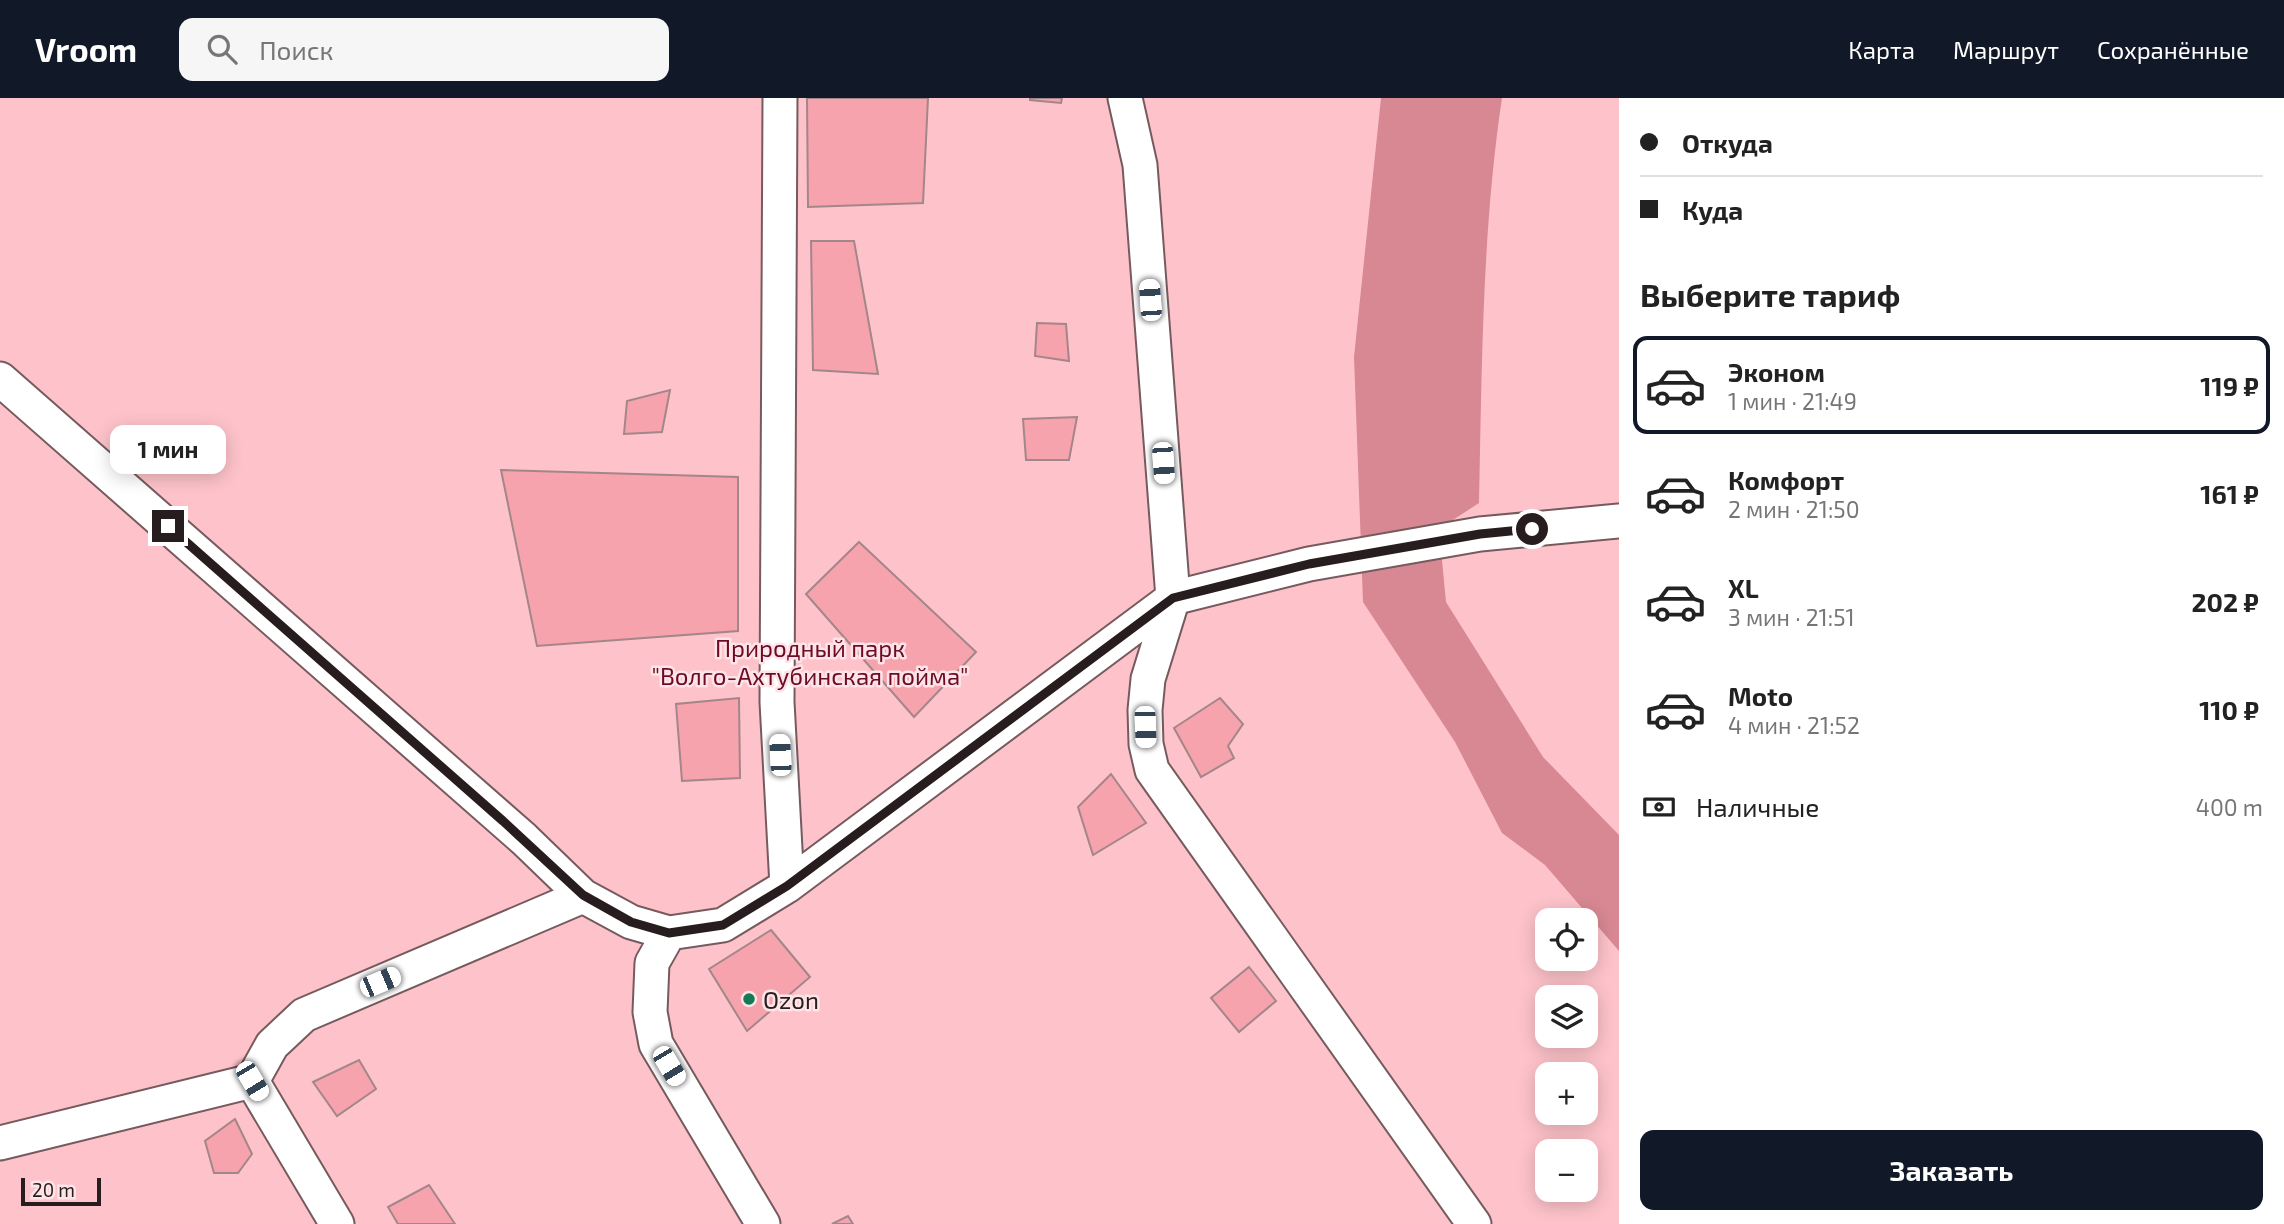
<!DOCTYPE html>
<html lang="ru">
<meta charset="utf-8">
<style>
body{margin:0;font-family:"Exo 2",sans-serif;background:#f6f6f6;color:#222;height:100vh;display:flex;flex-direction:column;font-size:26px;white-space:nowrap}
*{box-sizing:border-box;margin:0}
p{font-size:23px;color:#767676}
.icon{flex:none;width:38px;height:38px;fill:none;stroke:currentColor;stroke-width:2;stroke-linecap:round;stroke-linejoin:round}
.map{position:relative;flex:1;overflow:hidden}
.side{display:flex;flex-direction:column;background:#fff;width:665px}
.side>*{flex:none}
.banner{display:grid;align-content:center;height:154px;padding:0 21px;background:#fff}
.controls{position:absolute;left:1535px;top:810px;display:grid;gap:14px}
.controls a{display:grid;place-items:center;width:63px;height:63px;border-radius:14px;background:#fff;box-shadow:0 4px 18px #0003;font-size:35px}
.scale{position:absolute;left:21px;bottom:18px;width:80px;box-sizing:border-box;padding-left:7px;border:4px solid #281d1e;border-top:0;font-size:19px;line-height:24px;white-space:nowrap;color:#281d1e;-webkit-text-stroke:5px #fee4e6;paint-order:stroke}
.end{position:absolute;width:32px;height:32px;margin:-16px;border:9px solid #281d1e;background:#fff;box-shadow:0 0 0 4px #fff}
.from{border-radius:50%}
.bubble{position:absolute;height:49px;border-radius:14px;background:#fff;box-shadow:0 4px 18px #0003;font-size:23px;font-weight:700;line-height:49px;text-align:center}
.car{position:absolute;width:21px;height:42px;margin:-21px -10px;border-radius:9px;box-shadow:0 0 5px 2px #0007;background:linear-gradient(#fff 24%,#345 0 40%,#fff 0 76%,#345 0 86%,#fff 0)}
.banner b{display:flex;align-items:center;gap:24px;height:66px;font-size:26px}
.banner b+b{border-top:2px solid #e0e0e0}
.banner i{width:18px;height:18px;background:#222}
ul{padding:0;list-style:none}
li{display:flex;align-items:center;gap:21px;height:98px;margin:0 14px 10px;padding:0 7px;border:4px solid transparent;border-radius:14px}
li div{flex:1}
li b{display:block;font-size:26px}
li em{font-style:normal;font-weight:700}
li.on{border-color:#111827}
li>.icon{width:63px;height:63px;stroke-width:1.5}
h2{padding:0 21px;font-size:32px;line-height:84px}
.pay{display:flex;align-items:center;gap:18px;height:77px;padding:0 21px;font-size:26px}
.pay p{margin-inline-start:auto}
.primary-button{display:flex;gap:14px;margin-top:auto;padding:14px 21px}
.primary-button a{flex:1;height:80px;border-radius:14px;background:#111827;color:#fff;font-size:28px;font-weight:700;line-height:80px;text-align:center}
header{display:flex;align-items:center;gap:42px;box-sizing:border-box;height:98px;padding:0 35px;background:#111827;color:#fff}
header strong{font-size:33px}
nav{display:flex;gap:38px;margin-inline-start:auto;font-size:24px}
.search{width:490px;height:63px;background:#f6f6f6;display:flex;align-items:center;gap:18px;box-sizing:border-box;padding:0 24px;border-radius:14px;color:#767676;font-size:26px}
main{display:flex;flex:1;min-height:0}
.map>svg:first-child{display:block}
.green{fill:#fec3ca;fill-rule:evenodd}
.water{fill:#d88892}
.building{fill:#f6a3ad;stroke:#a38689;stroke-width:2}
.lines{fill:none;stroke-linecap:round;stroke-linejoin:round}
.minor-casing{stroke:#765b5e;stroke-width:37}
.minor{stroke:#fff;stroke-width:33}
.route{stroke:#281d1e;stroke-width:9}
.poi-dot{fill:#137a53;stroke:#fee4e6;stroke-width:2.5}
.labels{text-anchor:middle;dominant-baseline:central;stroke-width:5;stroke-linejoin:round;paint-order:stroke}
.park-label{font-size:24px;fill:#6c0a28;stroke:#fee4e6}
.poi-label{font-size:24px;fill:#281d1e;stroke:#fee4e6;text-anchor:start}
</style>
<header>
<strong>Vroom</strong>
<div class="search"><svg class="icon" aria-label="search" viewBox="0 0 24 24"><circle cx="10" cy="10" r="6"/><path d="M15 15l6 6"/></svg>Поиск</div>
<nav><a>Карта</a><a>Маршрут</a><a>Сохранённые</a></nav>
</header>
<main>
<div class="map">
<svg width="1619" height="1126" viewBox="0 0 1619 1126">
<rect width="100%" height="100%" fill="#fee4e6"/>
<!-- green -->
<path class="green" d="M0,0H1619V1126H0ZM1547,822H1586V861H1547ZM1547,900H1586V938H1547ZM1547,976H1586V1015H1547ZM1547,1054H1586V1092H1547Z"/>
<!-- water -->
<path class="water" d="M1381,0H1502C1482,133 1482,270 1479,405L1439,431L1446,504L1543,659L1619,737V853L1545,767L1502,735L1455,644L1363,504L1354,259Z"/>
<!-- building -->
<path class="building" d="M807,0H928L923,105L808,109Z
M1030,0H1062L1061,5L1030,2Z
M811,143H854L878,276L813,272Z
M1037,225L1066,226L1069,263L1035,258Z
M670,292L662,334L624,336L627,303Z
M1077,319L1069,362H1026L1023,321Z
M501,372L738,379V533L537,548Z
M859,444L976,554L914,619L806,496Z
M739,600L740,680L682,683L676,606Z
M1220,600L1243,626L1228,648L1234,660L1201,679L1174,630Z
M1111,676L1146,725L1093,757L1078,709Z
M771,832L810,879L747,933L709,871Z
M1249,869L1276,903L1239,934L1211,900Z
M359,962L376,991L337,1018L313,984Z
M235,1021L252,1056L238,1075H214L205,1043Z
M429,1087L455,1126H398L388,1109Z
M848,1118L853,1126H832Z"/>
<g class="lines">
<defs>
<path id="minor" d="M780,0L777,604L787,788
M1125,0L1140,67L1173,500L1148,581L1145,612L1146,646L1152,672L1474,1126
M0,281L524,741L583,798L631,824L669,835L723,827L787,788L1173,500L1309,466L1480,436L1619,423
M669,835L652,865L650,914L656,946L763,1126
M0,1045L252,983
M337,1126L252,983L272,947L304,917L583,798"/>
</defs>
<!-- minor casing -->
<use href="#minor" class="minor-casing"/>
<!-- minor -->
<use href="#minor" class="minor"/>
</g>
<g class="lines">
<!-- route -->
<path class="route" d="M168,428L503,723L583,797L631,824L669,835L723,827L787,788L1173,500L1309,466L1480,436L1532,431"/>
</g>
<!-- markers -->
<circle class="poi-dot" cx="749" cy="901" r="7"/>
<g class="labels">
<!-- park labels -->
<g class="park-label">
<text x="810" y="549">Природный парк<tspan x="810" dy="28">"Волго-Ахтубинская пойма"</tspan></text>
</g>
<!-- poi labels -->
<g class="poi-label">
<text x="763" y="901">Ozon</text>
</g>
</g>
</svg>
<div class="controls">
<a><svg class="icon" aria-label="locate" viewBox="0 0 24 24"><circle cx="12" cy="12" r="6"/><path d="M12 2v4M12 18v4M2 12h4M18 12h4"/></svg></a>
<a><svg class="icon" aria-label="layers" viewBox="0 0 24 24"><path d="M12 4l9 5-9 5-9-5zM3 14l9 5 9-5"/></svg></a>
<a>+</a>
<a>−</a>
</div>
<div class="scale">20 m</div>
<i class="end from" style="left:1532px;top:431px"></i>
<i class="end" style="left:168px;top:428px"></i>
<div class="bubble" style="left:110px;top:327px;width:116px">1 мин</div>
<i class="car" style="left:1150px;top:202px;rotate:356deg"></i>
<i class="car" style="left:1163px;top:365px;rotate:176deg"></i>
<i class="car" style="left:1145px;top:629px;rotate:178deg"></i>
<i class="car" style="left:780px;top:657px;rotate:357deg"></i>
<i class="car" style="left:380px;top:884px;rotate:67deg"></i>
<i class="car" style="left:669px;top:968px;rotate:149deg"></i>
<i class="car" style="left:252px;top:983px;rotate:149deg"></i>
</div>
<section class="side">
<div class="banner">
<b><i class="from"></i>Откуда</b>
<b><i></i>Куда</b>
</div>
<h2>Выберите тариф</h2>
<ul>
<li class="on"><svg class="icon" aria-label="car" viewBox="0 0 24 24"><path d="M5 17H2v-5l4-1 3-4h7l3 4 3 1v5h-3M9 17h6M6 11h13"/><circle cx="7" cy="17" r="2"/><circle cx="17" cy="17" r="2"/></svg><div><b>Эконом</b><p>1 мин · 21:49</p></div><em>119 ₽</em></li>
<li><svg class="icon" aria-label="car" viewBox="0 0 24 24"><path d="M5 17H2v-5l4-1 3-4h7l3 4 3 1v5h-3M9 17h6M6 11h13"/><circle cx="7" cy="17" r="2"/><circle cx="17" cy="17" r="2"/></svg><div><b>Комфорт</b><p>2 мин · 21:50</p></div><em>161 ₽</em></li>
<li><svg class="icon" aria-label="car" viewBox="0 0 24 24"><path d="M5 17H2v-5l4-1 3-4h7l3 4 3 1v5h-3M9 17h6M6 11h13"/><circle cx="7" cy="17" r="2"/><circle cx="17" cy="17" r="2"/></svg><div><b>XL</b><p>3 мин · 21:51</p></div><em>202 ₽</em></li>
<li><svg class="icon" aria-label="car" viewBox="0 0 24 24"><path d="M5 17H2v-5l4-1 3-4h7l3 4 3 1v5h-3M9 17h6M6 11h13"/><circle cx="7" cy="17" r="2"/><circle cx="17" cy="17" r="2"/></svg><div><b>Moto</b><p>4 мин · 21:52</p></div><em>110 ₽</em></li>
</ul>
<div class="pay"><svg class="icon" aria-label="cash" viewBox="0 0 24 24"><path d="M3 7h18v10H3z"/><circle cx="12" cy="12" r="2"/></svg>Наличные<p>400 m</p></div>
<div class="primary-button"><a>Заказать</a></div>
</section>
</main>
